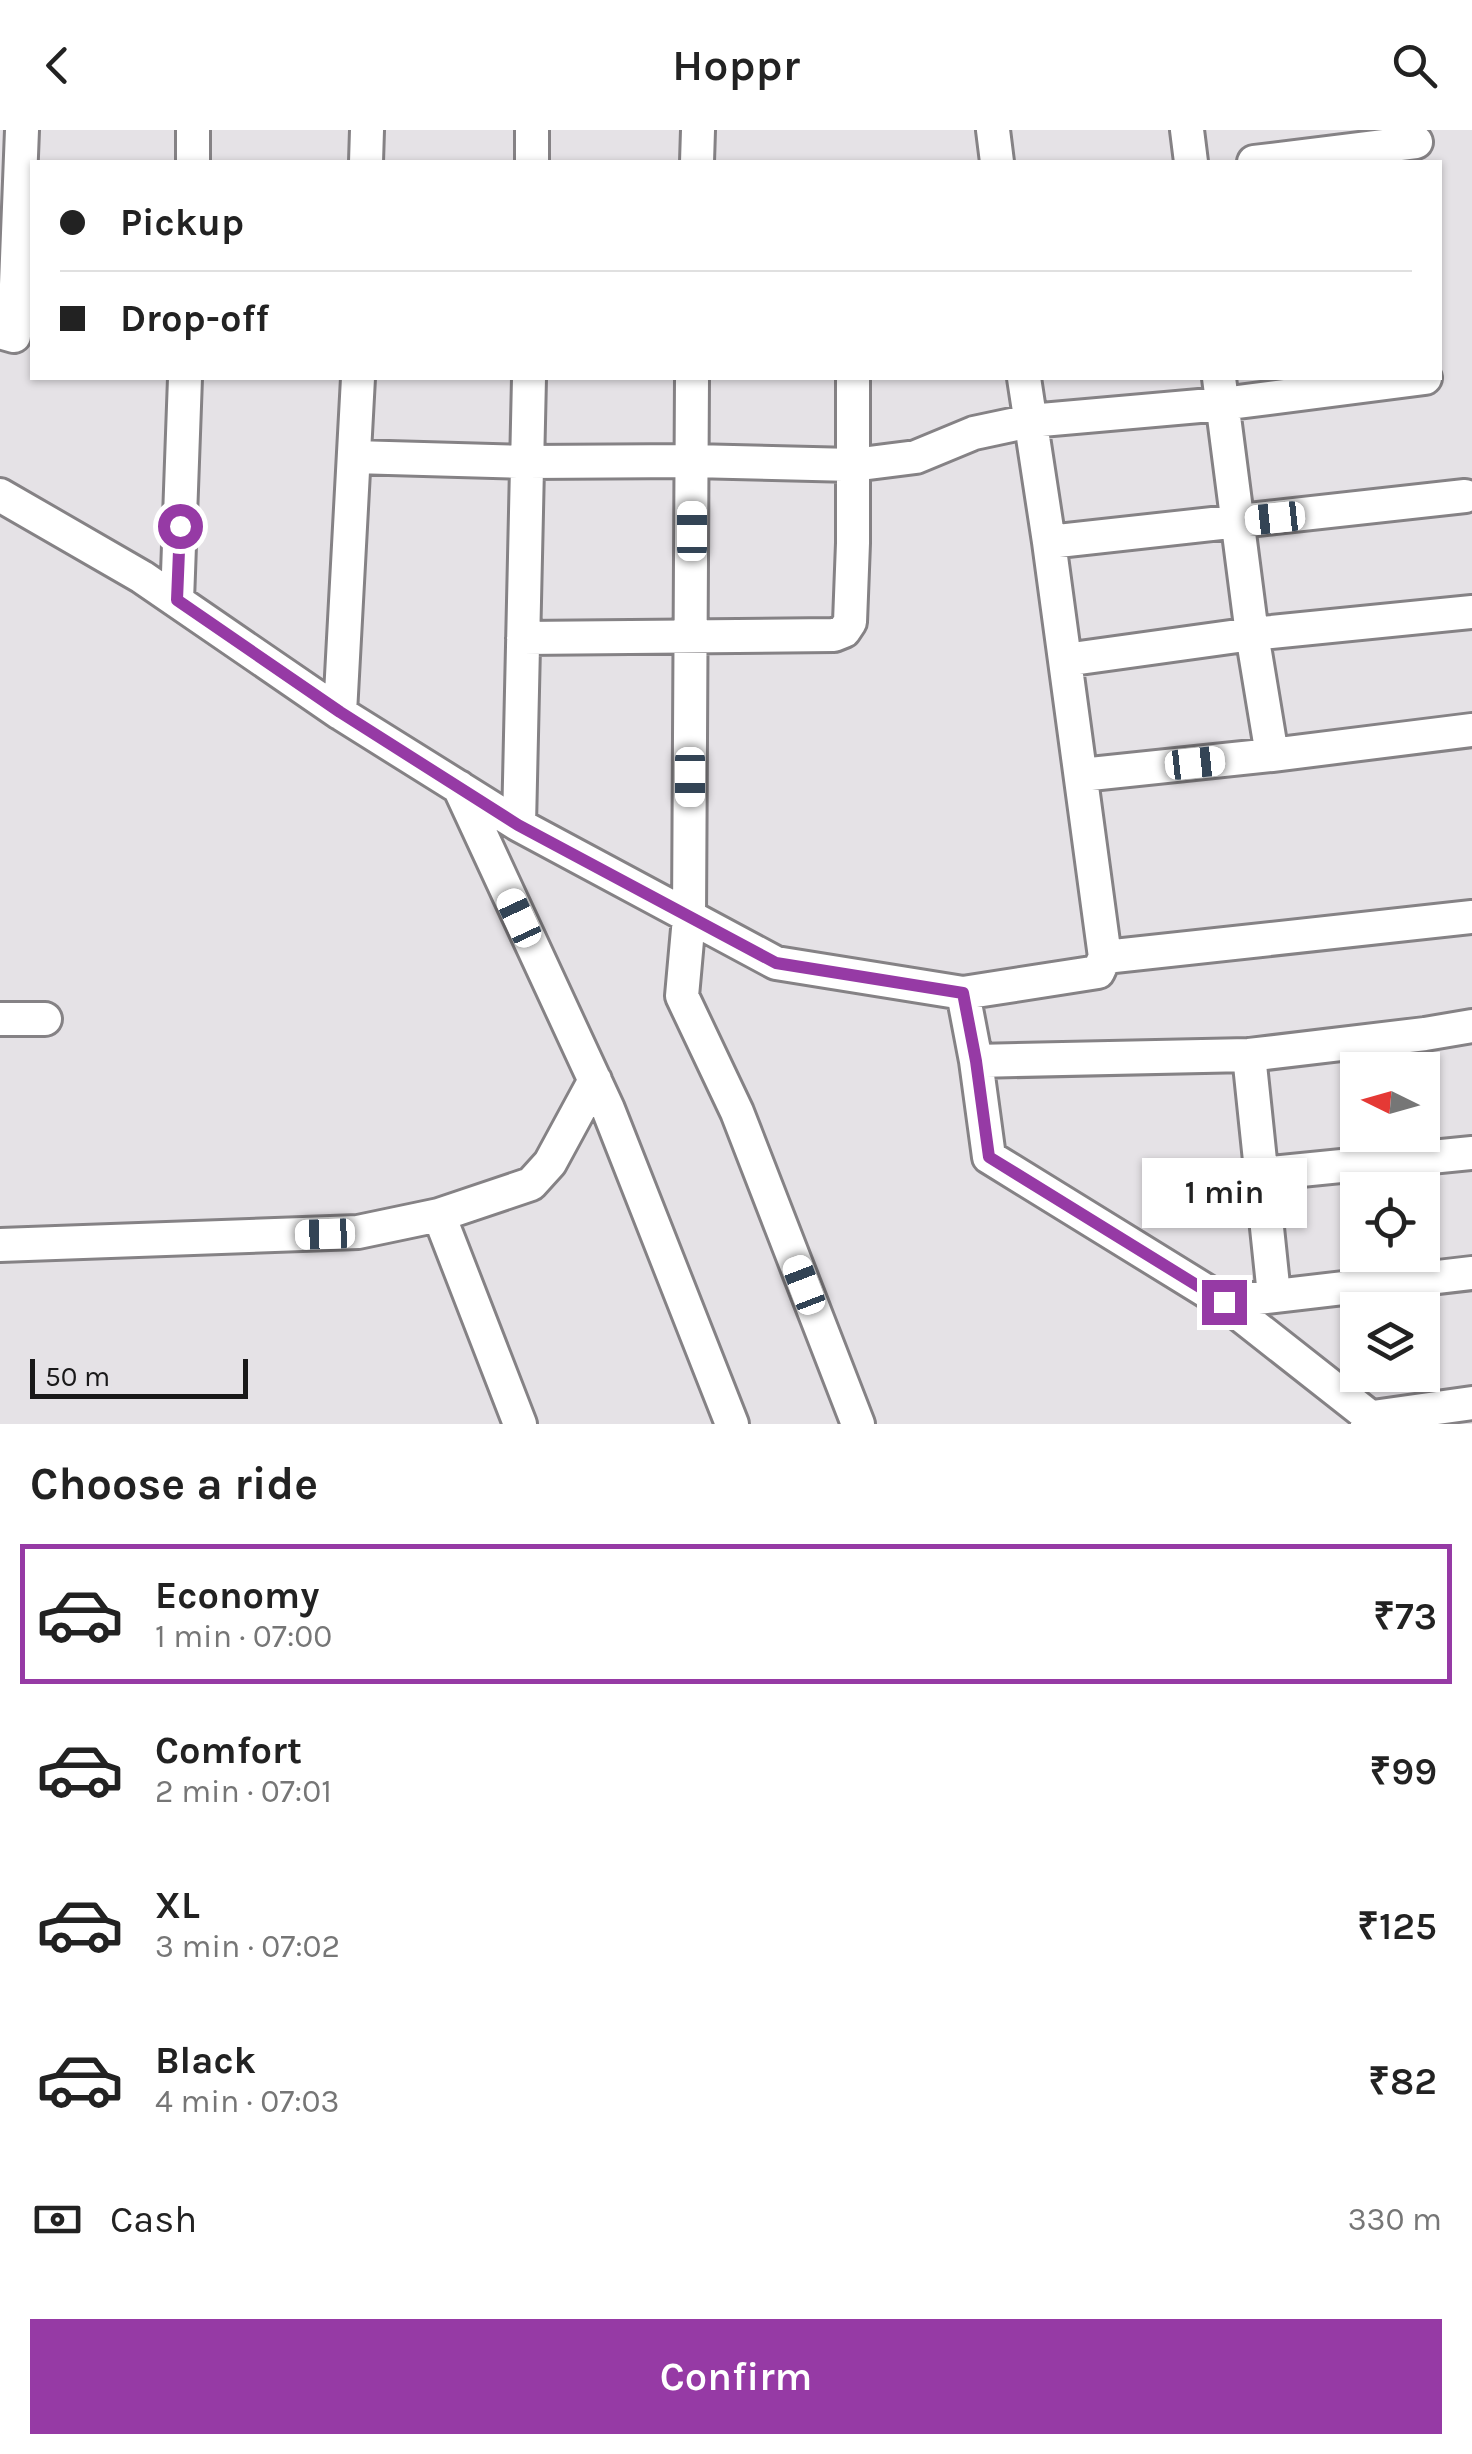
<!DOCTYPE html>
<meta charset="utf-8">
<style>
body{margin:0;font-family:Karla,sans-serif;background:#f2f2f2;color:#222;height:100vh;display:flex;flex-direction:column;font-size:38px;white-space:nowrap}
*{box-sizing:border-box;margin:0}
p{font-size:32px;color:#767676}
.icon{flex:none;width:55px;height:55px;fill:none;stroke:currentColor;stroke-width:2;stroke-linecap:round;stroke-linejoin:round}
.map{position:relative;height:1294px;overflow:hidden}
.side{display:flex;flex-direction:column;background:#fff;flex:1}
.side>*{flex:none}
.top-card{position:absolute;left:30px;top:30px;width:1412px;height:220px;border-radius:0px;box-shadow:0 2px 8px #0004;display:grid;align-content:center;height:220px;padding:0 30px;background:#fff}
.needle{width:65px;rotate:275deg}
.controls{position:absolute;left:1340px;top:922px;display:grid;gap:20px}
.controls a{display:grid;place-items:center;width:100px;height:100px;border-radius:0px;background:#fff;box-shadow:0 2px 8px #0004;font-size:50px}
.scale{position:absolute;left:30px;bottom:25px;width:218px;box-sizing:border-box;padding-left:10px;border:5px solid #191819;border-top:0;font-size:28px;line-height:35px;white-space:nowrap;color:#191819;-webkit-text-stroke:8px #e5e2e6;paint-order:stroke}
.end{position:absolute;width:45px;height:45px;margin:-22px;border:12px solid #963aa5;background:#fff;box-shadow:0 0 0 5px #fff}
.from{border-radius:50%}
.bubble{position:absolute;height:70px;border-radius:0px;background:#fff;box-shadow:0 2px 8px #0004;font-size:32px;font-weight:600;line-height:70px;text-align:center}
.car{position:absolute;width:30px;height:60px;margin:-30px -15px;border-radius:12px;box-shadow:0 0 8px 2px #0007;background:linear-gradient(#fff 24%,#345 0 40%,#fff 0 76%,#345 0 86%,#fff 0)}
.top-card b{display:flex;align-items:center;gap:35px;height:95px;font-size:38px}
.top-card b+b{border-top:2px solid #e0e0e0}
.top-card i{width:25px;height:25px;background:#222}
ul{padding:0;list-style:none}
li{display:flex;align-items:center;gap:30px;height:140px;margin:0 20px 15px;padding:0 10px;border:5px solid transparent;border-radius:0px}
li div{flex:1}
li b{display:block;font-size:38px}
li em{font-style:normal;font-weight:600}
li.active{border-color:#963aa5}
li>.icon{width:90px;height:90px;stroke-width:1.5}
h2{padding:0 30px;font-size:45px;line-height:120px}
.pay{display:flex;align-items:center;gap:25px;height:110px;padding:0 30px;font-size:38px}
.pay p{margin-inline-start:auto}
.cta{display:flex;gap:20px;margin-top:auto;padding:20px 30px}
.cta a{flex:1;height:115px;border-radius:0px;background:#963aa5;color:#fff;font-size:40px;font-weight:600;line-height:115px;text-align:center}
header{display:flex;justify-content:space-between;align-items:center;height:130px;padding:0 30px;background:#fff;font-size:45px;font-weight:600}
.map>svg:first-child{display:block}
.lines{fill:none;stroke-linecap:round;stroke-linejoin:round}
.minor-casing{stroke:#858285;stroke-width:38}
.minor{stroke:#fff;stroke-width:32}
.route{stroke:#963aa5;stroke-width:12}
</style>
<header><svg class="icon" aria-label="back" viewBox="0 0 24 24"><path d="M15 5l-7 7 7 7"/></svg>Hoppr<svg class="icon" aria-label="search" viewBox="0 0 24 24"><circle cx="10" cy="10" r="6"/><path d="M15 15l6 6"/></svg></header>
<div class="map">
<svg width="1472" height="1294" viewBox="0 0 1472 1294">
<rect width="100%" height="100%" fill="#e5e2e6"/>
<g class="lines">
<defs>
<path id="minor" d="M993,0L997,32
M1187,0L1191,32
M193,32V0
M366,32L367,0
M532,32V0
M697,32L698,0
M1254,32L1416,12
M0,202L14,206L22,0
M692,248L689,788L682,866L737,982L858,1294
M1219,248L1252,504L1272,625
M354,327L527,332L692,331L853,335L916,327L974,303L1030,291L1222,274L1425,248
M0,365L142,447L340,583L519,695L776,833L963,863L976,931L989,1027L1224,1172L1379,1294
M1049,412L1465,366
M177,471L185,248
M523,508L834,505L844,501L850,492L853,413V248
M1065,530L1252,504L1472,482
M340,583L358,248
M1081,645L1272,625L1472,600
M459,657L608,979L732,1294
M519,695L529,248
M1105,827L1472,787
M963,863L1098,842L1105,827L1049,412L1024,248
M0,889H45
M1249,925L1274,1165
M976,931L1249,925L1425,904L1472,896
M1262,1044L1472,1023
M0,1115L358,1102L439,1085
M1224,1172L1472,1143
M520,1294L439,1085L531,1054L550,1033L595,950
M1367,1294L1373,1287L1472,1273"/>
</defs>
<!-- minor casing -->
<use href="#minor" class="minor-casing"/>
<!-- minor -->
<use href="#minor" class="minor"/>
</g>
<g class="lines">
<!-- route -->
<path class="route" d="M180,396L177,470L340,582L518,695L776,833L963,863L976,931L989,1027L1224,1172"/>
</g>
</svg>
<div class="controls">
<a><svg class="needle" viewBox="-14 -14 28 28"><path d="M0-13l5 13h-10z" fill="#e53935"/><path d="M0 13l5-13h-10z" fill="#767676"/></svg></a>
<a><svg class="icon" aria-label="locate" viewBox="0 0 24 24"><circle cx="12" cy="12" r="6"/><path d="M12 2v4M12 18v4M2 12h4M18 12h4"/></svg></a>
<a><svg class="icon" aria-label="layers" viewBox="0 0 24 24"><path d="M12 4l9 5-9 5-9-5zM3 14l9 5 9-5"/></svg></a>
</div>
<div class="scale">50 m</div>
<i class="end from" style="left:180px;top:396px"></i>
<i class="end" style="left:1224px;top:1172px"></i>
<div class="bubble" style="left:1142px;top:1028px;width:165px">1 min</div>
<i class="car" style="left:1275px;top:388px;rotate:264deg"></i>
<i class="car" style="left:692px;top:401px;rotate:0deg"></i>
<i class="car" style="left:1195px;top:633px;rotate:84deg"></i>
<i class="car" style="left:690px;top:647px;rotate:180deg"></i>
<i class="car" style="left:519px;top:788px;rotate:335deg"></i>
<i class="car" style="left:325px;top:1104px;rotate:268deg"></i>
<i class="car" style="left:804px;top:1155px;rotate:339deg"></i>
<div class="top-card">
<b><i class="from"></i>Pickup</b>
<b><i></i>Drop-off</b>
</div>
</div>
<section class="side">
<h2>Choose a ride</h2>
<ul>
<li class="active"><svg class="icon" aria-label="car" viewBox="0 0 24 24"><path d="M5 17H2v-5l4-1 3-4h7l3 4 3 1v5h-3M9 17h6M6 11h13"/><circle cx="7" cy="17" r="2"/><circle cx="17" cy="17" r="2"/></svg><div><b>Economy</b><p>1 min · 07:00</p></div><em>₹73</em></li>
<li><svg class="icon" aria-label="car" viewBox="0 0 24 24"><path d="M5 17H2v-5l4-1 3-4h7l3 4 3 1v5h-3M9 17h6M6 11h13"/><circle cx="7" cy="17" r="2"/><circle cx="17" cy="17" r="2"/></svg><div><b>Comfort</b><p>2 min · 07:01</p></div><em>₹99</em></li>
<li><svg class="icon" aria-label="car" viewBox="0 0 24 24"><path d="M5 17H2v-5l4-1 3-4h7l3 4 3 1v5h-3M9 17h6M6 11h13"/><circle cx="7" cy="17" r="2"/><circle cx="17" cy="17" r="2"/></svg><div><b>XL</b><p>3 min · 07:02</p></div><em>₹125</em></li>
<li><svg class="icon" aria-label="car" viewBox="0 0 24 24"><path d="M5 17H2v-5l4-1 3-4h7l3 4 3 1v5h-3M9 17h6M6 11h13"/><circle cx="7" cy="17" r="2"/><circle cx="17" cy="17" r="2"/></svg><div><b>Black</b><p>4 min · 07:03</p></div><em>₹82</em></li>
</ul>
<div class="pay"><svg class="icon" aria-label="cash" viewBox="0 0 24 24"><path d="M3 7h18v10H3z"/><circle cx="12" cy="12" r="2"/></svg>Cash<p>330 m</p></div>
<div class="cta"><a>Confirm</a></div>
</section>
